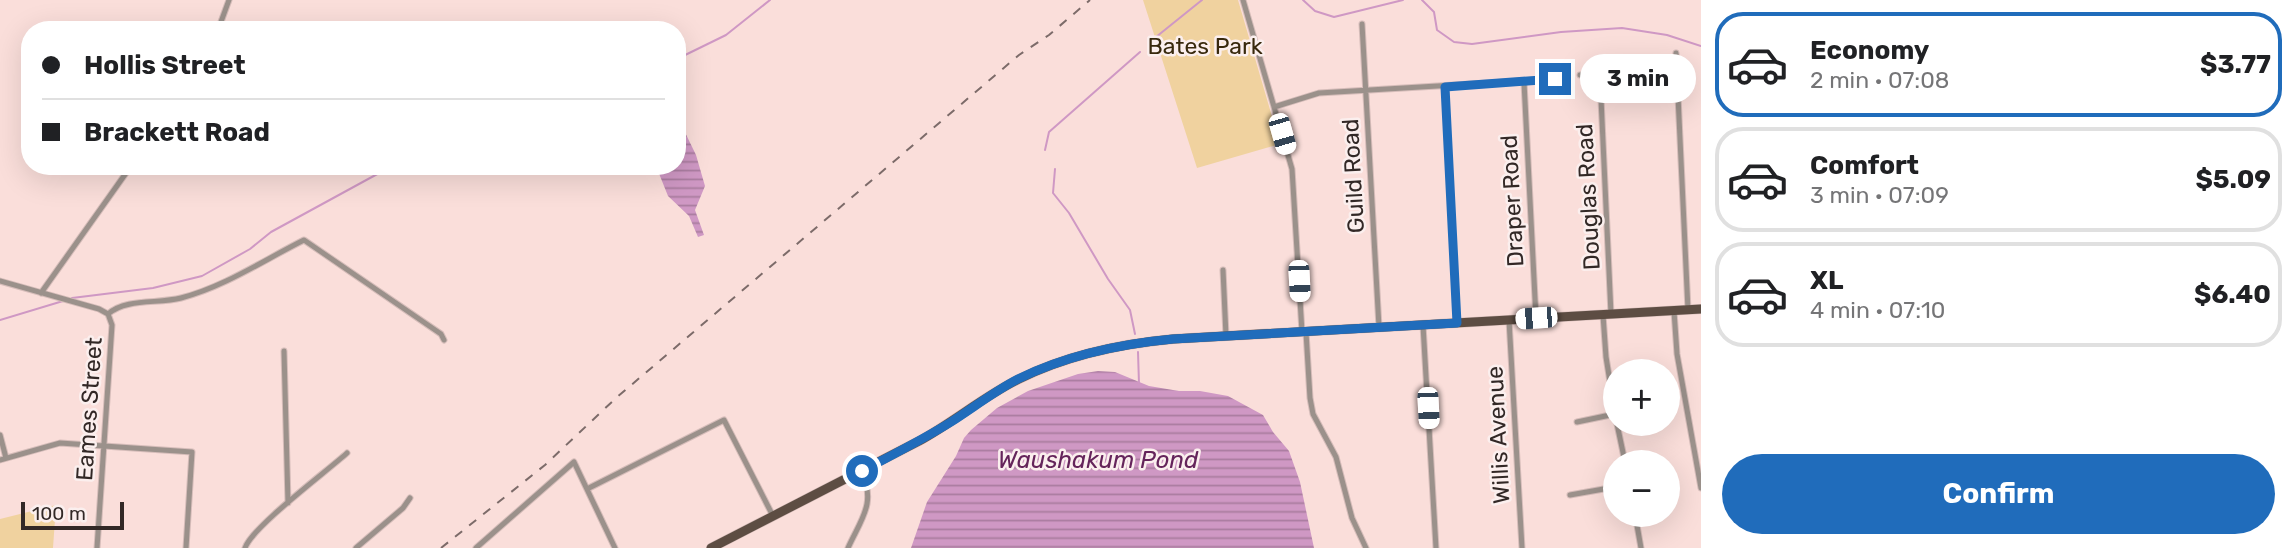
<!DOCTYPE html>
<meta charset="utf-8">
<style>
body{margin:0;font-family:Rubik,sans-serif;background:#f2f2f2;color:#202124;height:100vh;display:flex;flex-direction:column;font-size:26px;white-space:nowrap}
*{box-sizing:border-box;margin:0}
p{font-size:23px;color:#757577}
.icon{flex:none;width:38px;height:38px;fill:none;stroke:currentColor;stroke-width:2;stroke-linecap:round;stroke-linejoin:round}
.map{position:relative;flex:1;overflow:hidden}
.drawer{display:flex;flex-direction:column;background:#fff;width:595px}
.drawer>*{flex:none}
.top-card{position:absolute;left:21px;top:21px;width:665px;height:154px;border-radius:28px;box-shadow:0 7px 28px #0002;display:grid;align-content:center;height:154px;padding:0 21px;background:#fff}
.fabs{position:absolute;left:1603px;top:359px;display:grid;gap:14px}
.fabs a{display:grid;place-items:center;width:77px;height:77px;border-radius:50%;background:#fff;box-shadow:0 7px 28px #0002;font-size:35px}
.scale{position:absolute;left:21px;bottom:18px;width:103px;box-sizing:border-box;padding-left:7px;border:4px solid #322826;border-top:0;font-size:19px;line-height:24px;white-space:nowrap;color:#322826;-webkit-text-stroke:5px #fbefee;paint-order:stroke}
.end{position:absolute;width:32px;height:32px;margin:-16px;border:9px solid #206cbb;background:#fff;box-shadow:0 0 0 4px #fff}
.from{border-radius:50%}
.bubble{position:absolute;height:49px;border-radius:24px;background:#fff;box-shadow:0 7px 28px #0002;font-size:23px;font-weight:700;line-height:49px;text-align:center}
.car{position:absolute;width:21px;height:42px;margin:-21px -10px;border-radius:9px;box-shadow:0 0 5px 2px #0007;background:linear-gradient(#fff 24%,#345 0 40%,#fff 0 76%,#345 0 86%,#fff 0)}
.top-card b{display:flex;align-items:center;gap:24px;height:66px;font-size:26px}
.top-card b+b{border-top:2px solid #e0e0e0}
.top-card i{width:18px;height:18px;background:#202124}
ul{padding:12px 0 0;list-style:none}
li{display:flex;align-items:center;gap:21px;height:105px;margin:0 14px 10px;padding:0 7px;border:4px solid #e0e0e0;border-radius:28px}
li div{flex:1}
li b{display:block;font-size:26px}
li em{font-style:normal;font-weight:700}
li.current{border-color:#206cbb}
li>.icon{width:63px;height:63px;stroke-width:1.5}
.action{display:flex;gap:14px;margin-top:auto;padding:14px 21px}
.action a{flex:1;height:80px;border-radius:42px;background:#206cbb;color:#fff;font-size:28px;font-weight:700;line-height:80px;text-align:center}
main{display:flex;flex:1;min-height:0}
.map>svg:first-child{display:block}
.green{fill:#f0d29f}
.water{fill:url(#water-rules)}
.lines{fill:none;stroke-linecap:round;stroke-linejoin:round}
.stream{stroke:#cf98c4;stroke-width:2}
.street-casing{stroke:#d6bdba;stroke-width:7}
.primary-casing{stroke:#d6bdba;stroke-width:10}
.street{stroke:#9b918b;stroke-width:5}
.primary{stroke:#5d4d43;stroke-width:9}
.rail{stroke:#7c6b69;stroke-width:2;stroke-dasharray:9 9;stroke-linecap:butt}
.route{stroke:#206cbb;stroke-width:9}
.labels{text-anchor:middle;dominant-baseline:central;stroke-width:5;stroke-linejoin:round;paint-order:stroke}
.park-label{font-size:23px;fill:#38290d;stroke:#fbefee}
.street-label{font-size:23px;fill:#322826;stroke:#fbefee}
.water-label{font-size:24px;font-style:italic;fill:#65245b;stroke:#fbefee}
</style>
<main>
<div class="map">
<svg width="1701" height="548" viewBox="0 0 1701 548">
<defs>
<pattern id="water-rules" width="6" height="5" patternUnits="userSpaceOnUse" patternTransform="scale(1.75)"><rect width="6" height="5" fill="#cf98c4"/><path d="M0 2.5h6" fill="none" stroke="#a97c9f"/></pattern>
</defs>
<rect width="100%" height="100%" fill="#fadeda"/>
<!-- green -->
<path class="green" d="M1143,0H1238L1280,144L1197,168Z
M56,505L53,548H0V519Z"/>
<!-- water -->
<path class="water" d="M677,116L696,155L705,186L695,210L704,235L698,237L689,216L668,196L656,166H677Z
M1098,371L1115,372L1149,386L1179,391H1200L1228,396L1263,415L1273,432L1289,451L1300,482L1314,548H911L927,502L956,456L964,438L971,430L997,408L1028,391L1078,374Z"/>
<g class="lines">
<!-- stream -->
<path class="stream" d="M1303,0L1315,11L1334,17L1403,0
M1422,0L1434,12L1437,30L1454,42L1472,44L1561,32L1622,28L1667,35L1701,46
M1156,37L1202,0
M677,59L726,35L770,0
M1045,150L1049,132L1140,52
M1055,169L1053,193L1069,213L1108,279L1130,310L1135,334
M72,298L153,288L202,276L250,249L271,232L392,166
M0,320L63,301
M1138,352L1139,384"/>
<defs>
<path id="street" d="M1243,0L1292,169L1302,332
M1362,24L1379,327
M218,30L229,0
M1676,53L1688,310
M1580,75L1600,77L1677,75
M1600,77L1611,314
M1524,82L1536,318
M1445,87L1457,323
M1274,107L1319,93L1555,79
M1223,270L1226,336
M0,281L99,309L108,314
M41,293L131,166
M1674,311L1677,354L1701,488
M108,314C126,298 158,304 181,298C224,287 264,260 304,240L441,334L444,340
M1603,315L1606,357L1615,413
M1509,320L1522,548
M1423,325L1436,548
M1306,332L1310,398L1313,414L1336,457L1352,518L1366,548
M284,351L288,503
M1577,422L1615,414
M1617,424L1625,462
M0,435L6,458
M0,460L60,443L192,452L186,548
M587,489L724,420L773,516
M1570,495L1615,487
M1635,514L1641,548
M97,548L112,325L108,314
M245,548C252,527 326,472 347,453
M356,548L403,508L410,498
M476,548L574,462L615,548
M848,548C861,519 877,503 861,471"/>
<path id="primary" d="M711,548C780,512 850,477 919,441C954,422 984,396 1019,379C1067,355 1119,344 1173,339L1701,309"/>
</defs>
<!-- street casing -->
<use href="#street" class="street-casing"/>
<!-- primary casing -->
<use href="#primary" class="primary-casing"/>
<!-- street -->
<use href="#street" class="street"/>
<!-- primary -->
<use href="#primary" class="primary"/>
<!-- rail -->
<path class="rail" d="M441,548L545,465L616,398L1019,55L1049,35L1090,0"/>
</g>
<g class="lines">
<!-- route -->
<path class="route" d="M862,471C892,455 922,440 951,422C973,408 995,391 1018,379C1067,355 1119,344 1173,339L1457,323L1445,87L1555,79"/>
</g>
<g class="labels">
<!-- park labels -->
<g class="park-label">
<text x="1205" y="46">Bates Park</text>
</g>
<!-- street labels -->
<g class="street-label">
<text transform="translate(1353 176) rotate(-93)">Guild Road</text>
<text transform="translate(1588 197) rotate(-93)">Douglas Road</text>
<text transform="translate(1512 201) rotate(-93)">Draper Road</text>
<text transform="translate(89 409) rotate(-86)">Eames Street</text>
<text transform="translate(1498 435) rotate(-93)">Willis Avenue</text>
</g>
<!-- water labels -->
<g class="water-label">
<text x="1098" y="460">Waushakum Pond</text>
</g>
</g>
</svg>
<div class="fabs">
<a>+</a>
<a>−</a>
</div>
<div class="scale">100 m</div>
<i class="end from" style="left:862px;top:471px"></i>
<i class="end" style="left:1555px;top:79px"></i>
<div class="bubble" style="left:1580px;top:54px;width:116px">3 min</div>
<i class="car" style="left:1282px;top:134px;rotate:164deg"></i>
<i class="car" style="left:1299px;top:281px;rotate:177deg"></i>
<i class="car" style="left:1536px;top:318px;rotate:266deg"></i>
<i class="car" style="left:1428px;top:408px;rotate:177deg"></i>
<div class="top-card">
<b><i class="from"></i>Hollis Street</b>
<b><i></i>Brackett Road</b>
</div>
</div>
<section class="drawer">
<ul>
<li class="current"><svg class="icon" aria-label="car" viewBox="0 0 24 24"><path d="M5 17H2v-5l4-1 3-4h7l3 4 3 1v5h-3M9 17h6M6 11h13"/><circle cx="7" cy="17" r="2"/><circle cx="17" cy="17" r="2"/></svg><div><b>Economy</b><p>2 min · 07:08</p></div><em>$3.77</em></li>
<li><svg class="icon" aria-label="car" viewBox="0 0 24 24"><path d="M5 17H2v-5l4-1 3-4h7l3 4 3 1v5h-3M9 17h6M6 11h13"/><circle cx="7" cy="17" r="2"/><circle cx="17" cy="17" r="2"/></svg><div><b>Comfort</b><p>3 min · 07:09</p></div><em>$5.09</em></li>
<li><svg class="icon" aria-label="car" viewBox="0 0 24 24"><path d="M5 17H2v-5l4-1 3-4h7l3 4 3 1v5h-3M9 17h6M6 11h13"/><circle cx="7" cy="17" r="2"/><circle cx="17" cy="17" r="2"/></svg><div><b>XL</b><p>4 min · 07:10</p></div><em>$6.40</em></li>
</ul>
<div class="action"><a>Confirm</a></div>
</section>
</main>
